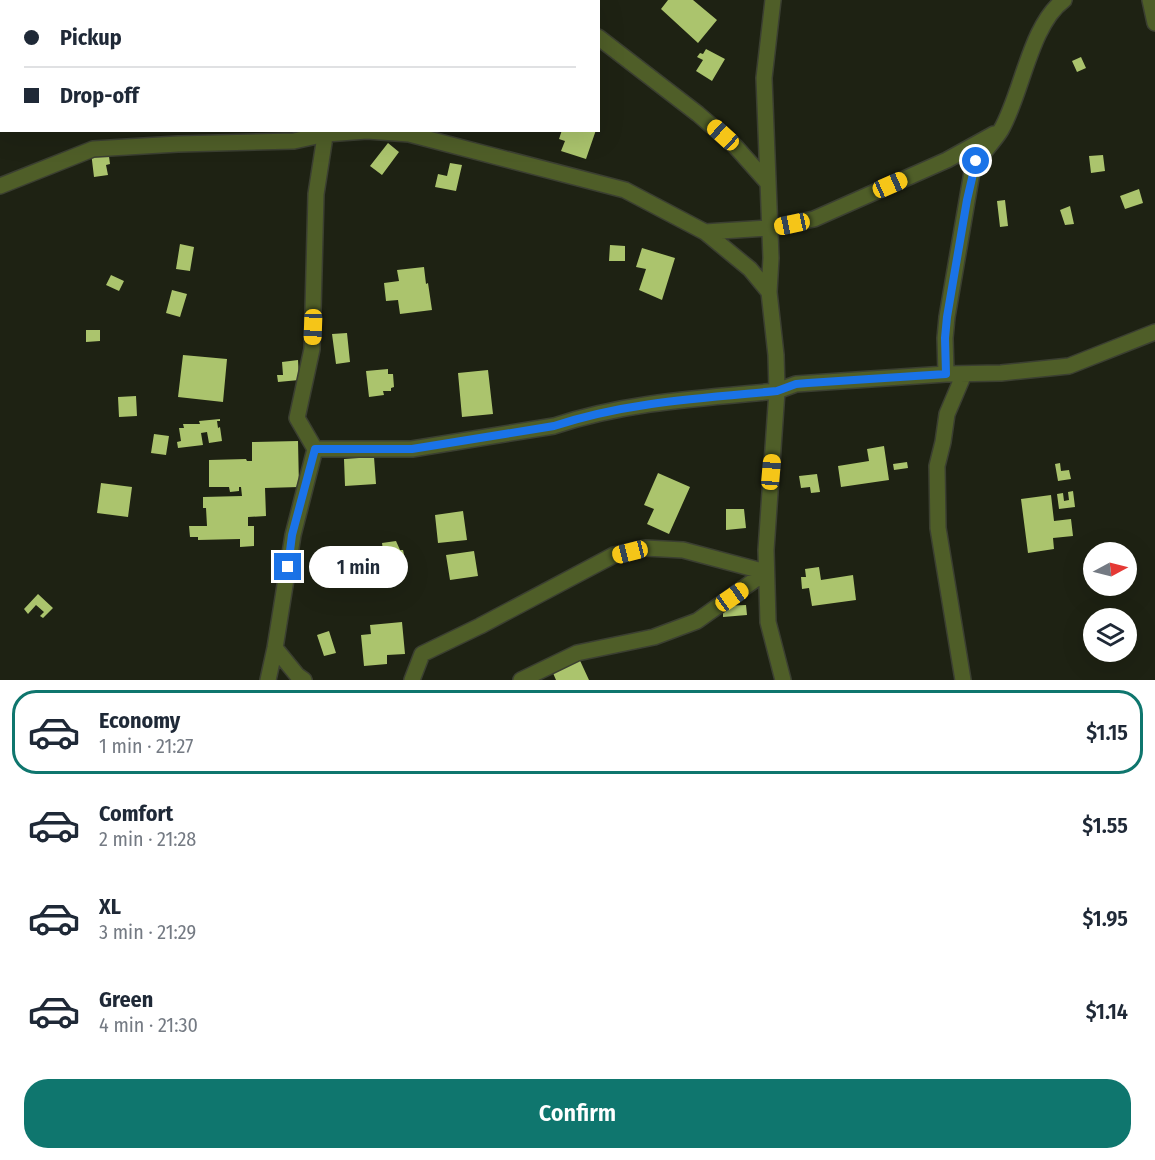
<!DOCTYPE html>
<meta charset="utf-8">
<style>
body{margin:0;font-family:"Fira Sans Condensed",sans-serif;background:#f6f6f7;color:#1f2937;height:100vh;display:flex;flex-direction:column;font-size:22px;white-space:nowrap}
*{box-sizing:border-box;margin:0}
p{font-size:20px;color:#747a83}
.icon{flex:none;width:33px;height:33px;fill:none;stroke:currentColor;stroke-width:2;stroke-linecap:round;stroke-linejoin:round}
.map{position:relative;height:680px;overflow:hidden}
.panel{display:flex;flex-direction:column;background:#fff;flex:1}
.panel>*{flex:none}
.guide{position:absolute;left:0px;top:0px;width:600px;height:132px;box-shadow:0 6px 24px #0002;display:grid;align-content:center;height:132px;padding:0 24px;background:#fff}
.needle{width:39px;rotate:83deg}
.tools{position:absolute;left:1083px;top:542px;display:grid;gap:12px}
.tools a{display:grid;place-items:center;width:54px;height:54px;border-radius:50%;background:#fff;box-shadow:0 6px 24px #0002;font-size:30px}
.end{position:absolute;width:27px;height:27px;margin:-14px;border:8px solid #1a73e8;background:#fff;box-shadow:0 0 0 3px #fff}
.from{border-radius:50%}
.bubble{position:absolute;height:42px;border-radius:21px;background:#fff;box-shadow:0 6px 24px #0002;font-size:20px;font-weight:600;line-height:42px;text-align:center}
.car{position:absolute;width:18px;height:36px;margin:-18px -9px;border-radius:8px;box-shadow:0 0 4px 2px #0007;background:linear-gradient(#f5c518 24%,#345 0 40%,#f5c518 0 76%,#345 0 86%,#f5c518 0)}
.guide b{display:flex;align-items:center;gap:21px;height:57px;font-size:22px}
.guide b+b{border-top:2px solid #e0e1e3}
.guide i{width:15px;height:15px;background:#1f2937}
ul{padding:10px 0 0;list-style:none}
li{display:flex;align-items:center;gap:18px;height:84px;margin:0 12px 9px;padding:0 12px;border:3px solid transparent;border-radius:24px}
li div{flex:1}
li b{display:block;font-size:22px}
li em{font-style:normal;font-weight:600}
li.current{border-color:#0f766e}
li>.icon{width:54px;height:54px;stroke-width:1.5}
.button{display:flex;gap:12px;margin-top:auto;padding:12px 24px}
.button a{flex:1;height:69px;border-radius:24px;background:#0f766e;color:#fff;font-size:24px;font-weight:600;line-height:69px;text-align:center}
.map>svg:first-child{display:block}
.building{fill:#abc46d}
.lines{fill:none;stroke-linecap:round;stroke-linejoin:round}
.street-casing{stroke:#3b3f31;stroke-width:18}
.street{stroke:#4f5e28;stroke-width:15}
.route{stroke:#1a73e8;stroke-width:8}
</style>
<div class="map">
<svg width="1155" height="680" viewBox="0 0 1155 680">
<rect width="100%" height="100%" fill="#1e2213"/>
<!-- building -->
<path class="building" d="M668,0H693L717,20L698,43L661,9Z
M706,49L725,59L712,81L696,71L703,60L697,57L700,53L703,54Z
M1081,57L1086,68L1077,72L1072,61Z
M562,130H596L586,159L561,151L565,141L559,139Z
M388,143L399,152L382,175L370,166Z
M108,149L110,164L106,165L108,175L94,177L91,152Z
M1103,155L1105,171L1091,173L1089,156Z
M450,163L462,165L456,191L435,187L438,174L447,176Z
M1139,189L1143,203L1125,209L1120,196Z
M1005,200L1008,226L1000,227L997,201Z
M1070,206L1074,224L1065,225L1060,210Z
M180,244L194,247L190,271L176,269Z
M610,245L625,246V261H609Z
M642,248L675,258L662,300L639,290L646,269L636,267Z
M424,267L426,284L428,283L432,310L400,314L398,300L386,301L384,283L399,281L397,270Z
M111,275L124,281L119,291L106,285Z
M172,290L187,294L180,317L166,313Z
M86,330H100V341L86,342Z
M347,333L350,362L336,364L332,334Z
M183,355L227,359L223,402L178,397Z
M298,360L299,380L278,382L277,375H283L282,362Z
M388,369V374H393L394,387L391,388V391H383L384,395L369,397L366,371Z
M488,370L493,414L462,417L458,373Z
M136,396L137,416L119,417L118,397Z
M220,419V421H217L218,428L220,427L222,441L209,443L207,432L201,433L203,445L178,448L177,442L181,441L179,428H184L183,424H200L199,421Z
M154,434L169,436L166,455L151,453Z
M298,441L299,487L265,488L266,516L248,517V526H254V546L240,547V539L198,540V537H190L189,526H207L206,508H203V497L242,496L241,487H239V491L230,492L229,487H209V460L246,459L247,461H252V442Z
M884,446L889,480L841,487L838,466L869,461L867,449Z
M374,457L376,484L345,486L344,459Z
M907,462L908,468L894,470L893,464Z
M1060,463L1061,471L1069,470L1071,479L1058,481L1055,464Z
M658,473L690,487L669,534L647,524L654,509L644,505Z
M817,474L820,492L811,493L810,487L801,488L799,476Z
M101,483L132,487L128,517L97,513Z
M1073,491L1075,507L1059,509L1057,494L1063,493L1064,501L1069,500L1068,492Z
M1051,495L1054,521L1071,519L1073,536L1053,538L1054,549L1028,553L1021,499Z
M726,509H744L746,528L726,530Z
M463,511L467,540L438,543L435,515Z
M396,541L400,550H403L405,559L401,560L402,568L395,569V566L386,567L385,557H388L386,550H383L382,543Z
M474,551L478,576L450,580L446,555Z
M819,567L821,580L853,575L856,600L812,606L809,588L802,589L801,577H806L805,569Z
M38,594L53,608L43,618L40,616L44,612L36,605L28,614L24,609Z
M746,605L747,615L723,617V606Z
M402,622L405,654L387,655V664L364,666L361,635L371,634L370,625Z
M329,631L336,653L324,656L317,635Z
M577,654L589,680H556L550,666Z"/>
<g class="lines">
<defs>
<path id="street" d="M544,0L547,2
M773,0L764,78L771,258L769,292L776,355L777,391L766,550L768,622L783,680
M1150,0L1155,23
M329,2V0
M598,37L698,114L735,146L767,182
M0,186L93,149L178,144L294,141L326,134L367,131L409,134L625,190L705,232L750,269L769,292
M705,232L769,228L814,219L947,160L994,134
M946,374L945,338L947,317L972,172C978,155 992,145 1001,130C1022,94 1030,25 1064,0
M315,449H412L554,426C626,402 702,398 777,391L796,384L946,374L1001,373L1069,366L1155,332
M275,648L297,675L304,680
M268,680L275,648L293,535L315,449L297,418L312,349L316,194L326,130
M412,680L422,654L480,626L614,555L645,548L683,550L766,572
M521,680L577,653L654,637L697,621L766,572
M963,680L938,528L937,466L943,442L947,414L964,374"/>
</defs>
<!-- street casing -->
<use href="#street" class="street-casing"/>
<!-- street -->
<use href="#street" class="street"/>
</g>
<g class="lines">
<!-- route -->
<path class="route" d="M288,567L292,535L315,449H412L554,426C626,402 702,398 777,391L796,384L808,383L946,374L945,338L947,317L967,200L976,161"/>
</g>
</svg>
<div class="tools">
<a><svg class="needle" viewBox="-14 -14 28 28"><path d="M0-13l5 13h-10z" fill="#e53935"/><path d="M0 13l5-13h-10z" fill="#747a83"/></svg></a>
<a><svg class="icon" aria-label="layers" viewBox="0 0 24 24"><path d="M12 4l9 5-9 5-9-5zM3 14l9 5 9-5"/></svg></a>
</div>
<i class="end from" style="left:976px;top:161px"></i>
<i class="end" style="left:288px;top:567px"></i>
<div class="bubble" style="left:309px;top:546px;width:99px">1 min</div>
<i class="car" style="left:723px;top:135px;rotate:312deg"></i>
<i class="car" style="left:890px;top:185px;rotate:66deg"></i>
<i class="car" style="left:792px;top:224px;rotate:258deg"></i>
<i class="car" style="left:313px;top:327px;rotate:182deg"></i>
<i class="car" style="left:771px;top:472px;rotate:5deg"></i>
<i class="car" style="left:630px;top:552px;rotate:256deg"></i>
<i class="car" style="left:732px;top:597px;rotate:55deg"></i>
<div class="guide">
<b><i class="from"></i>Pickup</b>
<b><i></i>Drop-off</b>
</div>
</div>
<section class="panel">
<ul>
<li class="current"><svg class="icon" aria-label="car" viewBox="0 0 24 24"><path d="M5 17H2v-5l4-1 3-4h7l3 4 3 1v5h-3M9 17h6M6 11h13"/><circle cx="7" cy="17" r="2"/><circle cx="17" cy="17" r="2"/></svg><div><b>Economy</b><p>1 min · 21:27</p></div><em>$1.15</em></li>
<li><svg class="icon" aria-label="car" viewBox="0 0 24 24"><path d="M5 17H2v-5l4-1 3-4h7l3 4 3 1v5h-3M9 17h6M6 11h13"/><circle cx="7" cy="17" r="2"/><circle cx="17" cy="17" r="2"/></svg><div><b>Comfort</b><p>2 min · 21:28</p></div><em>$1.55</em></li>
<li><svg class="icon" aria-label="car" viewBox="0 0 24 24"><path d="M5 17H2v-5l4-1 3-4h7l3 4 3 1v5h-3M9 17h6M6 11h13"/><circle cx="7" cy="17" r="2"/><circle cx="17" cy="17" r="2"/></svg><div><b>XL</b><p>3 min · 21:29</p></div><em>$1.95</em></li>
<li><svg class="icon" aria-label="car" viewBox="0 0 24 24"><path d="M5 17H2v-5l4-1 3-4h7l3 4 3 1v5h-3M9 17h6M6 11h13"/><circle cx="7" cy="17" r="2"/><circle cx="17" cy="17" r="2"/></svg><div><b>Green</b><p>4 min · 21:30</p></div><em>$1.14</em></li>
</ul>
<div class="button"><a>Confirm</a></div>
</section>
